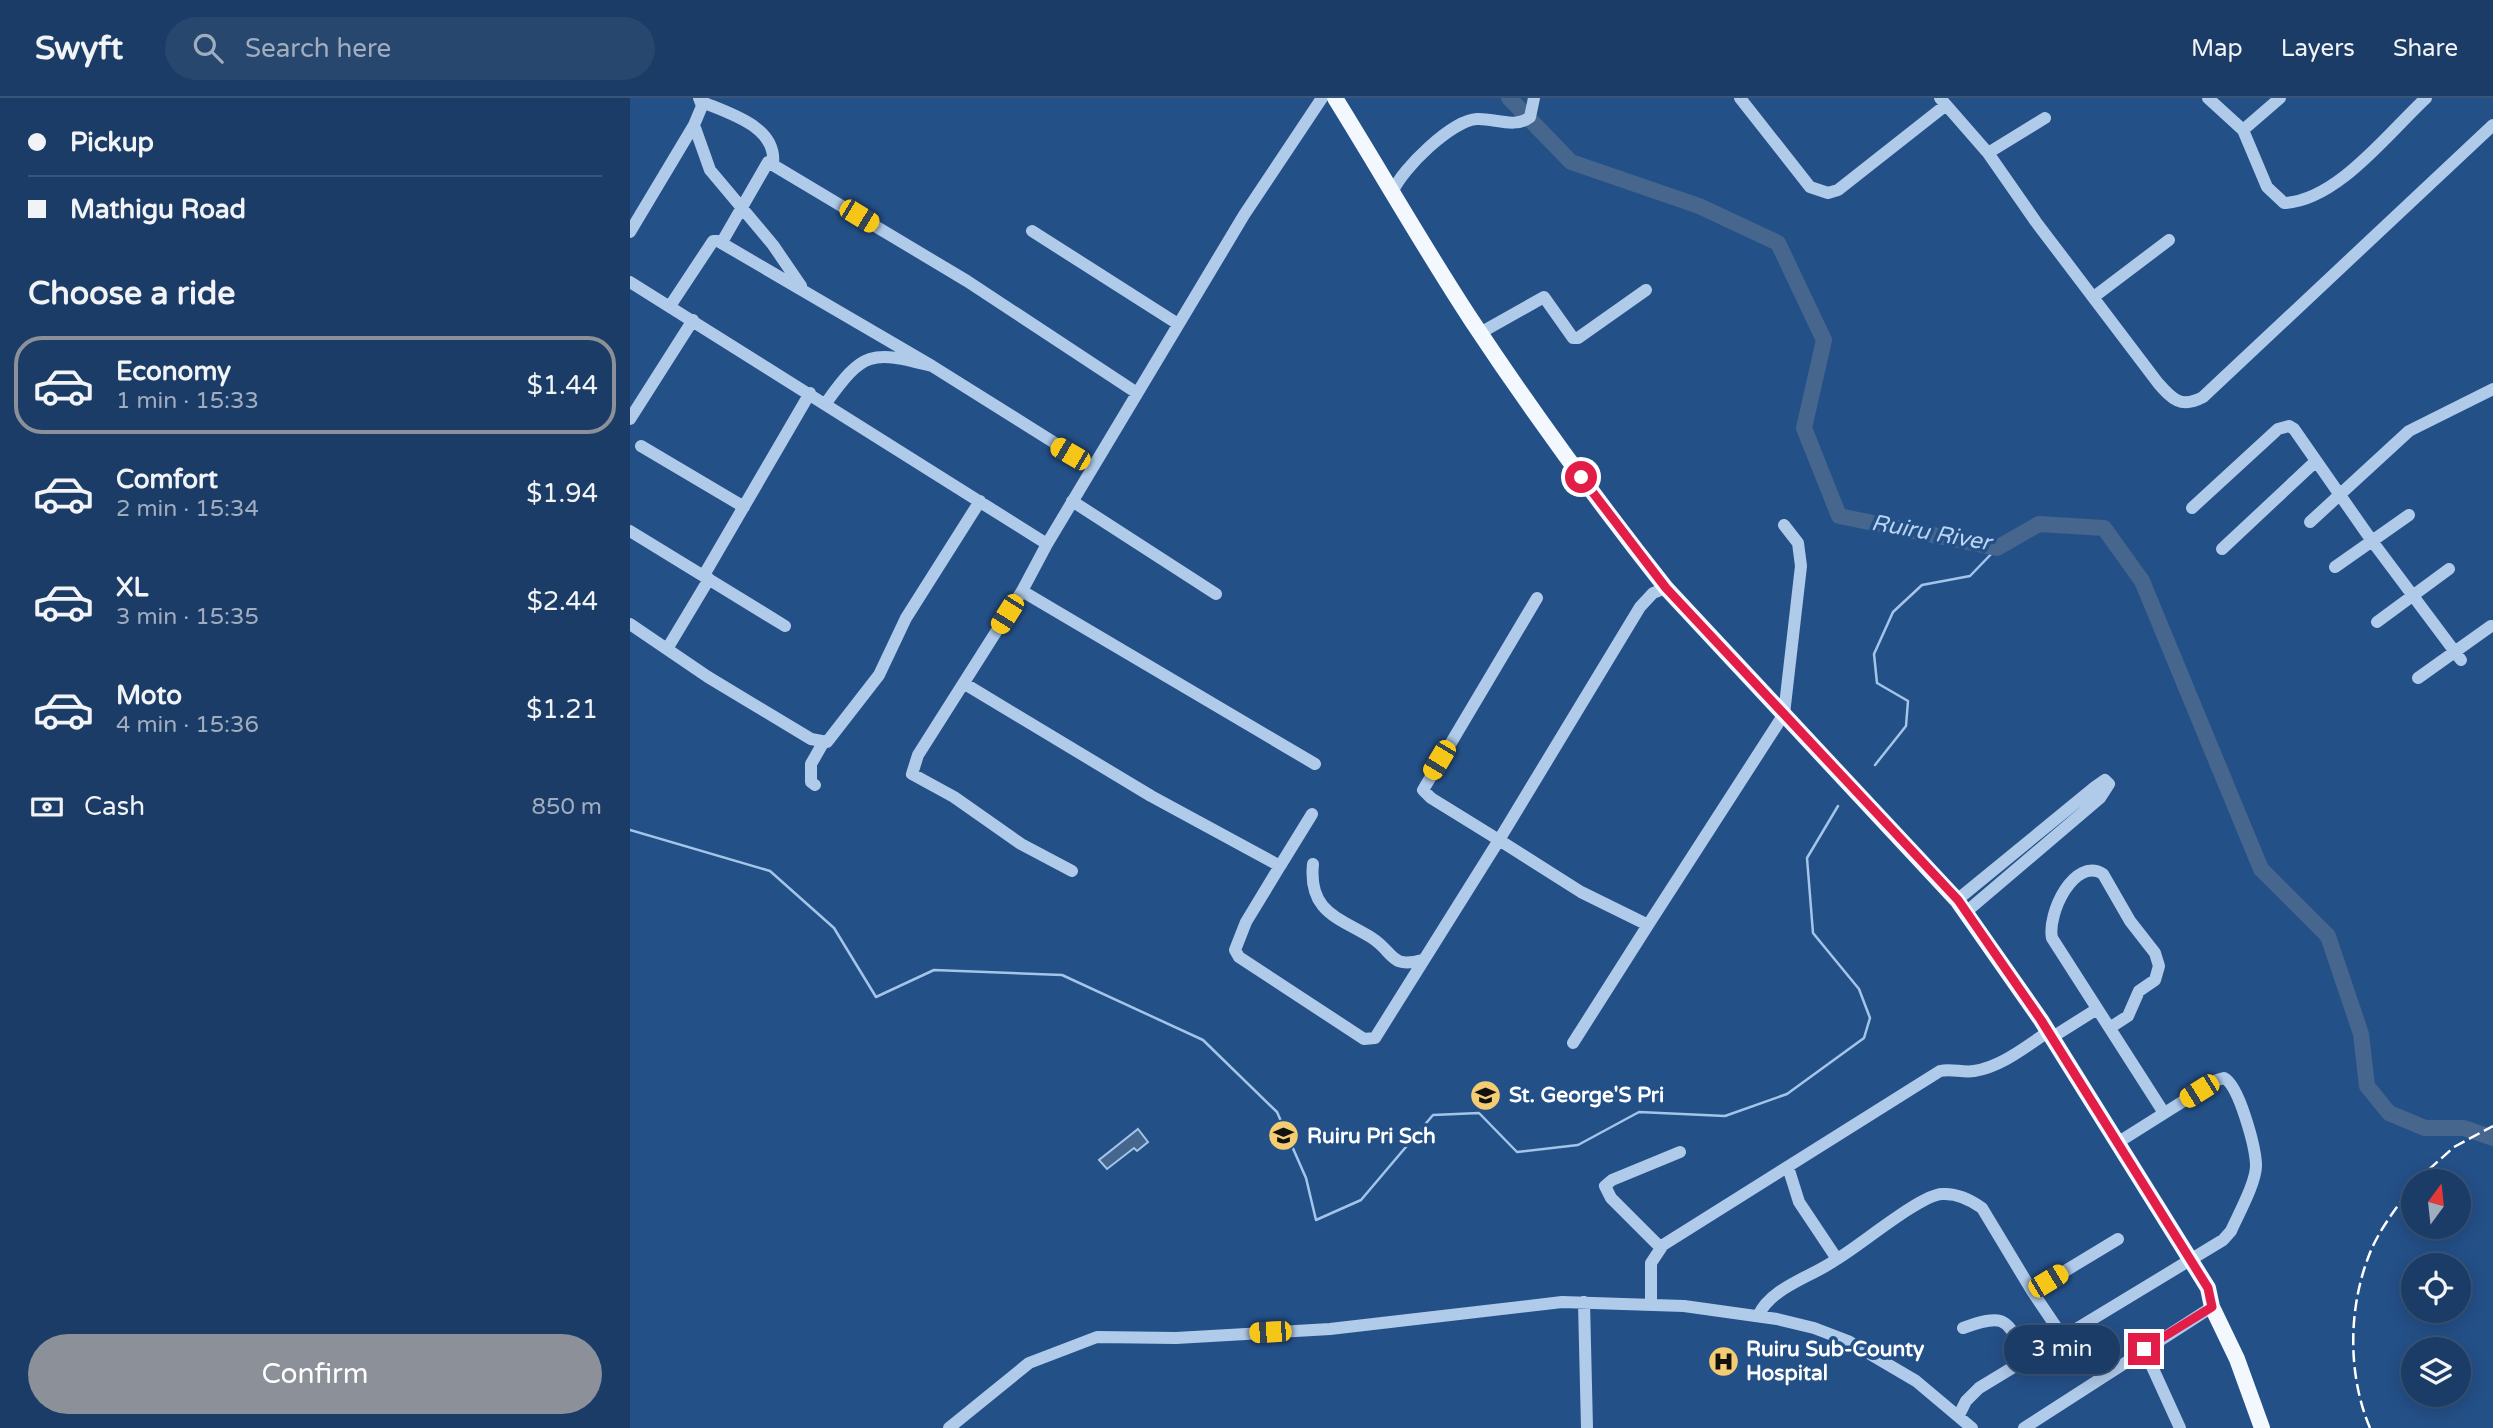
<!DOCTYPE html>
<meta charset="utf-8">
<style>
body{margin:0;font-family:"Varela Round",sans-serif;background:#28476f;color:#f1f3f6;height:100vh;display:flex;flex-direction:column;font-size:26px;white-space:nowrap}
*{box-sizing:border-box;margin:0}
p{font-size:23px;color:#a0adbf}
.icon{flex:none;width:38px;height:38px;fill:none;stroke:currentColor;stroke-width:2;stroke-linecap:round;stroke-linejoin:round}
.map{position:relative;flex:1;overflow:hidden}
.panel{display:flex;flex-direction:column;background:#1b3c66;width:630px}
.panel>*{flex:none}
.top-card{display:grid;align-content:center;height:154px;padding:0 28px;background:#1b3c66}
.needle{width:46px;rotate:15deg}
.buttons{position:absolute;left:1771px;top:1071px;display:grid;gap:14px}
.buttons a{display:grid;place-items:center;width:70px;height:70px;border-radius:50%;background:#1b3c66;box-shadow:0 4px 18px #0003,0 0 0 2px #39567a;font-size:35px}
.end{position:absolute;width:32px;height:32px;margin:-16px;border:9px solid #e11d48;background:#fff;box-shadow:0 0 0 4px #fff}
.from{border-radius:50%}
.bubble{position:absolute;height:49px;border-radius:24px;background:#1b3c66;box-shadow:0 4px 18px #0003,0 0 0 2px #39567a;font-size:23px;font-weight:600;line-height:49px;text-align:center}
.car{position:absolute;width:21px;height:42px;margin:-21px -10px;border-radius:9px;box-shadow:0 0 5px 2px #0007;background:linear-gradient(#f5c518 24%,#345 0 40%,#f5c518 0 76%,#345 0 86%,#f5c518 0)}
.top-card b{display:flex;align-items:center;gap:24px;height:66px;font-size:26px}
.top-card b+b{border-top:2px solid #39567a}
.top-card i{width:18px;height:18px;background:#f1f3f6}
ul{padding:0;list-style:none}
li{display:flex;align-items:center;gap:21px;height:98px;margin:0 14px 10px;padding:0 14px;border:4px solid transparent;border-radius:28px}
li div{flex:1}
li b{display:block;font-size:26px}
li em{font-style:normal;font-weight:600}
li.on{border-color:#8c9099}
li>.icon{width:63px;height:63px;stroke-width:1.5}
h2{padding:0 28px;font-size:32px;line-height:84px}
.pay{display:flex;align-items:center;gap:18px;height:77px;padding:0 28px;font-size:26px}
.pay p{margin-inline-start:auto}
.cta{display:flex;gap:14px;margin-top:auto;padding:14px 28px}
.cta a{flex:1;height:80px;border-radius:42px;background:#8c9099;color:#fff;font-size:28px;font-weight:600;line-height:80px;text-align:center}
header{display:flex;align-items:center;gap:42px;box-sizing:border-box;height:98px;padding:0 35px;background:#1b3c66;border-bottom:2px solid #39567a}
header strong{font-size:33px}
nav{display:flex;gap:38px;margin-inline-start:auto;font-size:24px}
.search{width:490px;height:63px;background:#28476f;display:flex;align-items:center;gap:18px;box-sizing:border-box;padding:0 24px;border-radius:38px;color:#a0adbf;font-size:26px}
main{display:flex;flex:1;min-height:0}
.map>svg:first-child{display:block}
.water{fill:#46668d;stroke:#a4c5ea;stroke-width:2}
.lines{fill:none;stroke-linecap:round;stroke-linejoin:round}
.stream{stroke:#a4c5ea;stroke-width:2.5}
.river{stroke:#46668d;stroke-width:16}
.minor{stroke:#b0cae9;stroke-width:12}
.major{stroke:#f3f7fe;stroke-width:16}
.rail{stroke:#fff;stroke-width:2.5;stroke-dasharray:12 5;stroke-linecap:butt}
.route{stroke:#e11d48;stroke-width:9}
.labels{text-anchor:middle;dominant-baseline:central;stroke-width:7;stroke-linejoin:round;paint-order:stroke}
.poi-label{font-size:21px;font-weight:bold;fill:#fff;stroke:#245088;text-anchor:start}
.water-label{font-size:23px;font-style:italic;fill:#bbd4f0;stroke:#245088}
</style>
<header>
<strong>Swyft</strong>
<div class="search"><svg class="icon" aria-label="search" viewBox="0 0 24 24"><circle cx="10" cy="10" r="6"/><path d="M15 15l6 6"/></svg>Search here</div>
<nav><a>Map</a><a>Layers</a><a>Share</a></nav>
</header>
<main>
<section class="panel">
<div class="top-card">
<b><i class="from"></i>Pickup</b>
<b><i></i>Mathigu Road</b>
</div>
<h2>Choose a ride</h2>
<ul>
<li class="on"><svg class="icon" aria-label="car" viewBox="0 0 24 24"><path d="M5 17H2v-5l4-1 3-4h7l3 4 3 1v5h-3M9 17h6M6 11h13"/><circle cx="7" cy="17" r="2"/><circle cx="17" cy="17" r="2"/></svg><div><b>Economy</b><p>1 min · 15:33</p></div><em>$1.44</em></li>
<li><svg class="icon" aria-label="car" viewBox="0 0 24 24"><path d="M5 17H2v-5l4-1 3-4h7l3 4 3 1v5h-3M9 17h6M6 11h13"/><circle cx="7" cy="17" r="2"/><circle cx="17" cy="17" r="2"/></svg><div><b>Comfort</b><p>2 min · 15:34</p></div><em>$1.94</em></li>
<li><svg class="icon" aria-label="car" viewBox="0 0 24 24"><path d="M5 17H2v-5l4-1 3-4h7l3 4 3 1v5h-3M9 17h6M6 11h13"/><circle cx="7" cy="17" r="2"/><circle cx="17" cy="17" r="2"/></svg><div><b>XL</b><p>3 min · 15:35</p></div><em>$2.44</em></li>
<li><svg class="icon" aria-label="car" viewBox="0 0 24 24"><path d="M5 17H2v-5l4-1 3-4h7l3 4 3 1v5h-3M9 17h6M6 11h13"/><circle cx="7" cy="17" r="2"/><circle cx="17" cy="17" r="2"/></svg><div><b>Moto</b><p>4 min · 15:36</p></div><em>$1.21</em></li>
</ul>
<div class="pay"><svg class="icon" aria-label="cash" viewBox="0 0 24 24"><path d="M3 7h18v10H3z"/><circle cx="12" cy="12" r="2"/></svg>Cash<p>850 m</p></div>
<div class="cta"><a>Confirm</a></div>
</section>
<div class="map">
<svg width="1863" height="1330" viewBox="0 0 1863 1330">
<rect width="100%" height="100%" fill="#245088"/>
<!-- water -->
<path class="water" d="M508,1031L518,1044L507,1053L504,1050L477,1071L469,1062Z"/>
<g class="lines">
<!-- stream -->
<path class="stream" d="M1245,667L1276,628L1278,603L1247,585L1244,556L1263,514L1292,487L1340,478L1367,450
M0,732L140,773L204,830L246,899L304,872L432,877L573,942L647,1014L676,1080L686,1122L731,1102L803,1017L849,1015L887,1054L948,1047L1009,1014L1095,1018L1157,996L1234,940L1240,920L1229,891L1183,835L1177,760L1208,708"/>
<!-- river -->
<path class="river" d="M879,0L941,64L1069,108L1148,145L1194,242L1174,330L1209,418L1367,450L1409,426L1474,430L1512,483L1631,771L1698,838L1731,936L1737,988L1759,1015L1795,1030H1834L1863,1040"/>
<!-- minor -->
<path class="minor" d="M1110,0L1180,89L1198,95L1208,92L1316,7
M1310,0L1358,55L1406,124L1528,285C1542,301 1551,311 1573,299L1863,27
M1578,0L1613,32L1637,89L1654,105C1707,103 1759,34 1796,0
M72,4C101,16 147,29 143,66
M64,27L80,72L143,147L171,188
M1613,32L1650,0
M1358,55L1415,20
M763,93C772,71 822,22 847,21C864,20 885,31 900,19L904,0
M402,133L548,226
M0,134L64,27L72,8L69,0
M92,144L138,64L337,183L507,295
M0,184L417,446L614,117L692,0
M1465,198L1539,142
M40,208L83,143H88L302,268
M850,235L914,199L943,240H948L1016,192
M196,305C233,253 241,252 302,268L463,369
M0,321L63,222
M11,348L114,409
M442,403L586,496
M1562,410L1648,331L1659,328L1664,331L1742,443L1831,562
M1680,424L1779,333L1863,291
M0,433L155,528
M417,446L392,493L288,657L282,676L324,699L391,746L442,773
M1592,451L1686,363
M1705,469L1779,417
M74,477L180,295
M1036,490L1023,495L1010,509L869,742L951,794L1018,827L1154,616L1171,468L1168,445L1154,427
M392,493L685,666
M1747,524L1819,471
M0,526L78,579L181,641L197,644L249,577L276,520L350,403
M37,551L79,481
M1788,580L1861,528
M335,586L521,698L650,768L682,716
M185,687L181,684V666L193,645
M683,766C678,815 710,820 742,840C764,854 760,871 792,862
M650,768L616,824L605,852L609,859L734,941L745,940L869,742L801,700L793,692L907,500
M1327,802L1465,689L1475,682L1479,686L1470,700L1336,814
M1481,929L1498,918L1509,893L1525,882L1529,868L1525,855L1500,823L1473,776C1444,758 1417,816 1422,840L1534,1015
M1421,940L1467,911
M943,945L1018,827
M1030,1149L981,1100L975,1088L982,1082L1050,1054
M1207,1161C1231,1147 1290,1097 1312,1096C1327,1095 1341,1102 1352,1110L1402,1193
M954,1204L957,1330
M1021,1206V1165L1033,1147L1310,973C1322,970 1332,975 1344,973C1371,969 1395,949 1418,934
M1128,1218C1141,1189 1182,1179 1207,1161L1169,1104L1158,1069
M1333,1230C1378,1214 1375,1222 1398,1259
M1433,1239L1402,1193L1488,1141
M1514,1251L1550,1330
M1329,1317L1336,1303L1349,1290L1593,1142L1601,1133C1608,1117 1627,1083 1626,1066C1625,1048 1609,987 1594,980L1587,982L1487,1045
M319,1330L399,1265L467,1239L546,1240L700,1231L932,1204L1054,1208L1147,1221L1184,1230L1218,1243L1286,1283L1342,1330
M1394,1330L1582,1209"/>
<!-- major -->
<path class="major" d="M705,0C751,74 794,150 842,223C903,315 968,404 1036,490L1327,802L1411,922L1578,1190L1582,1209L1607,1261L1632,1330"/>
<!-- rail -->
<path class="rail" d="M1786,1083L1824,1049L1863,1028
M1740,1330C1718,1278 1718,1213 1738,1160C1747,1134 1767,1109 1783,1087"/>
</g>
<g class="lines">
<!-- route -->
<path class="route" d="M951,379L1036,490L1328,802L1411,922L1578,1190L1582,1209L1514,1251"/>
</g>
<!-- icons -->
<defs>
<symbol id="school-disc" viewBox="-11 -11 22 22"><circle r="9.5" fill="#f4cd73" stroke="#245088"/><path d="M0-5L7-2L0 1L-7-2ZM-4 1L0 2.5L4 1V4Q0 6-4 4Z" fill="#111"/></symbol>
<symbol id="hospital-disc" viewBox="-11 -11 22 22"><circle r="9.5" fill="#f4cd73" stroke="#245088"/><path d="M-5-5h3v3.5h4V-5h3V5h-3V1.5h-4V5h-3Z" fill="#111"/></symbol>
</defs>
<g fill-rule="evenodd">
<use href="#school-disc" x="838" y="980" width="35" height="35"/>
<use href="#school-disc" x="636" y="1020" width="35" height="35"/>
<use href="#hospital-disc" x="1076" y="1246" width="35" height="35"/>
</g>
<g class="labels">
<!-- poi labels -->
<g class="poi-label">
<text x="879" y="997">St. George'S Pri</text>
<text x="677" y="1038">Ruiru Pri Sch</text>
<text x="1116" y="1251">Ruiru Sub-County<tspan x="1116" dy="24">Hospital</tspan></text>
</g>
<!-- water labels -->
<g class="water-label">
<text transform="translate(1301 435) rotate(10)">Ruiru River</text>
</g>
</g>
</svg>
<div class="buttons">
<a><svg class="needle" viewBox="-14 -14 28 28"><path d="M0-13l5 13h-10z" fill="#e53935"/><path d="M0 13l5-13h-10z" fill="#a0adbf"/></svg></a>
<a><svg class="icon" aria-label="locate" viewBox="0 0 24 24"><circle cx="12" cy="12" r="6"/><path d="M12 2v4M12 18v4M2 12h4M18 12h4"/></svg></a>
<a><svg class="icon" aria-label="layers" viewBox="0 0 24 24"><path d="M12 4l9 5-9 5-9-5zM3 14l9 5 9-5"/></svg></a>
</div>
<i class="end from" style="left:951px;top:379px"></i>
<i class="end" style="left:1514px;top:1251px"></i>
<div class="bubble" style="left:1374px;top:1227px;width:116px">3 min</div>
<i class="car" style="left:229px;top:118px;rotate:121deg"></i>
<i class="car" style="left:440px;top:356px;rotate:300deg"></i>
<i class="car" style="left:377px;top:516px;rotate:212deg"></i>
<i class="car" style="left:809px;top:662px;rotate:211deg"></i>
<i class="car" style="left:1569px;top:993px;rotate:238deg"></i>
<i class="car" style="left:1418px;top:1183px;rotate:59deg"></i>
<i class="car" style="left:640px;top:1234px;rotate:267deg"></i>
</div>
</main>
